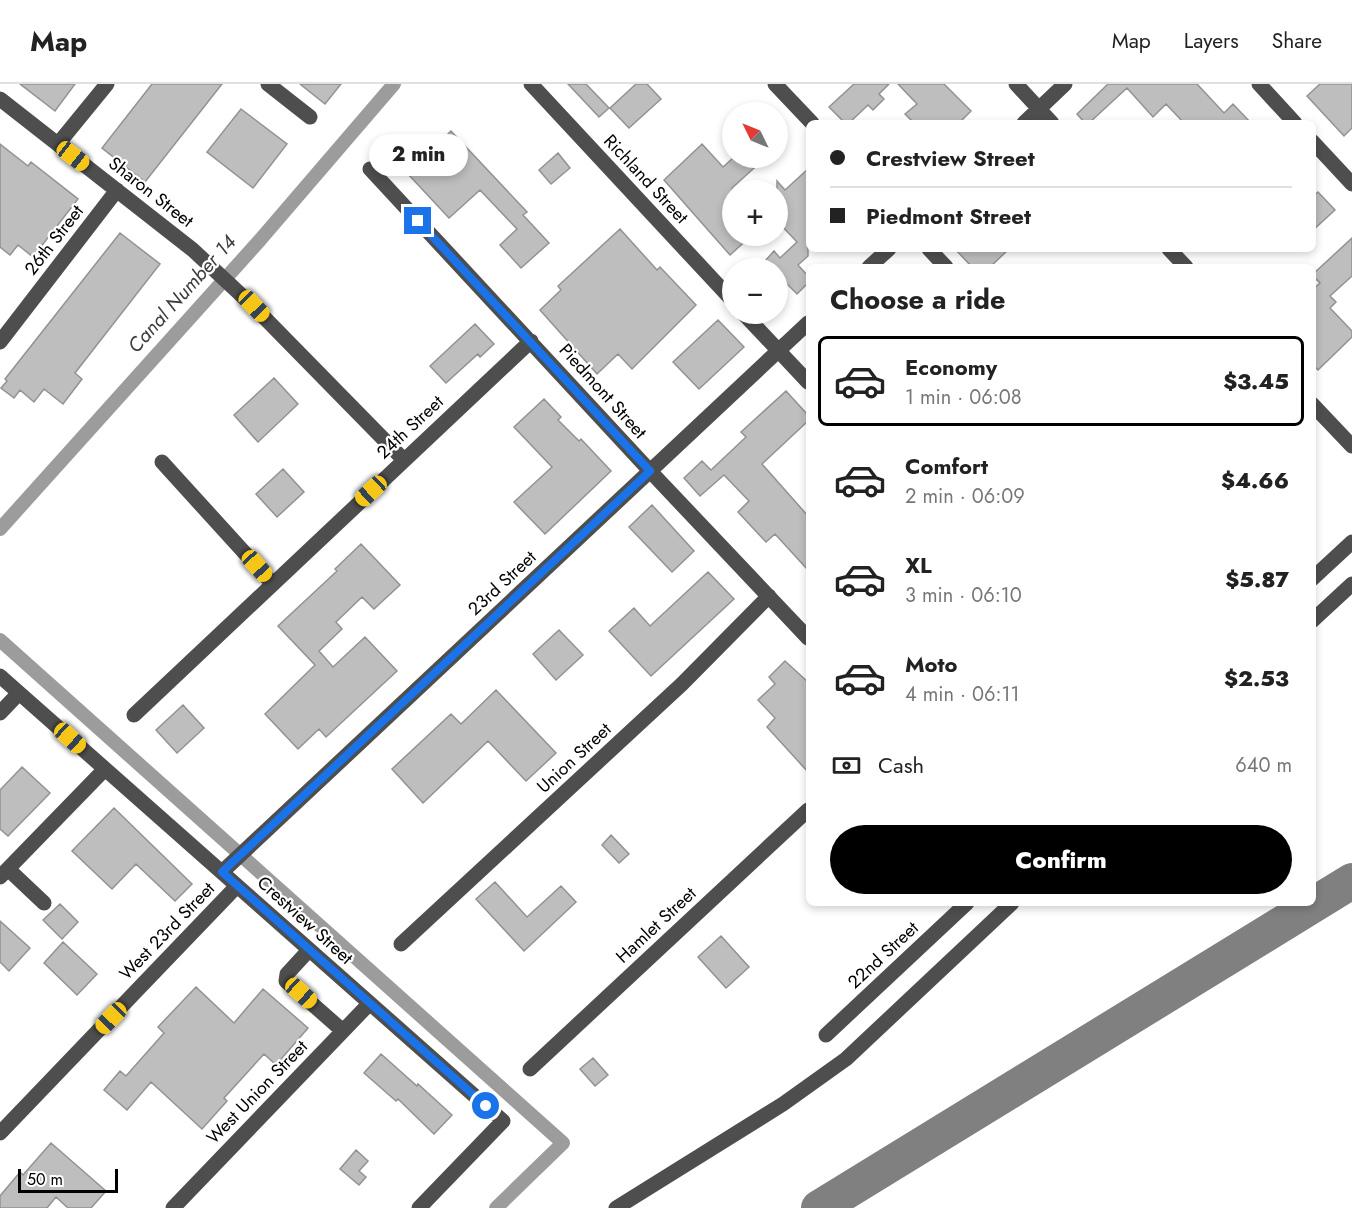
<!DOCTYPE html>
<meta charset="utf-8">
<style>
body{margin:0;font-family:Jost,sans-serif;background:#f2f2f2;color:#222;height:100vh;display:flex;flex-direction:column;font-size:22px;white-space:nowrap}
*{box-sizing:border-box;margin:0}
p{font-size:20px;color:#767676}
.icon{flex:none;width:33px;height:33px;fill:none;stroke:currentColor;stroke-width:2;stroke-linecap:round;stroke-linejoin:round}
.map{position:relative;flex:1;overflow:hidden}
.panel{position:absolute;left:806px;top:180px;width:510px;height:642px;display:flex;flex-direction:column;background:#fff;border-radius:9px;box-shadow:0 3px 9px #0003}
.panel>*{flex:none}
.guide{position:absolute;left:806px;top:36px;width:510px;height:132px;border-radius:9px;box-shadow:0 3px 9px #0003;display:grid;align-content:center;height:132px;padding:0 24px;background:#fff}
.needle{width:39px;rotate:313deg}
.controls{position:absolute;left:722px;top:18px;display:grid;gap:12px}
.controls a{display:grid;place-items:center;width:66px;height:66px;border-radius:50%;background:#fff;box-shadow:0 3px 9px #0003;font-size:30px}
.scale{position:absolute;left:18px;bottom:15px;width:100px;box-sizing:border-box;padding-left:6px;border:3px solid #000;border-top:0;font-size:16px;line-height:21px;white-space:nowrap;color:#000;-webkit-text-stroke:4px #fff;paint-order:stroke}
.end{position:absolute;width:27px;height:27px;margin:-14px;border:8px solid #1a73e8;background:#fff;box-shadow:0 0 0 3px #fff}
.from{border-radius:50%}
.bubble{position:absolute;height:42px;border-radius:21px;background:#fff;box-shadow:0 3px 9px #0003;font-size:20px;font-weight:800;line-height:42px;text-align:center}
.car{position:absolute;width:18px;height:36px;margin:-18px -9px;border-radius:8px;box-shadow:0 0 4px 2px #0007;background:linear-gradient(#f5c518 24%,#345 0 40%,#f5c518 0 76%,#345 0 86%,#f5c518 0)}
.guide b{display:flex;align-items:center;gap:21px;height:57px;font-size:22px}
.guide b+b{border-top:2px solid #e0e0e0}
.guide i{width:15px;height:15px;background:#222}
ul{padding:0;list-style:none}
li{display:flex;align-items:center;gap:18px;height:90px;margin:0 12px 9px;padding:0 12px;border:3px solid transparent;border-radius:9px}
li div{flex:1}
li b{display:block;font-size:22px}
li em{font-style:normal;font-weight:800}
li.active{border-color:#000}
li>.icon{width:54px;height:54px;stroke-width:1.5}
h2{padding:0 24px;font-size:27px;line-height:72px}
.pay{display:flex;align-items:center;gap:15px;height:66px;padding:0 24px;font-size:22px}
.pay p{margin-inline-start:auto}
.cta{display:flex;gap:12px;margin-top:auto;padding:12px 24px}
.cta a{flex:1;height:69px;border-radius:36px;background:#000;color:#fff;font-size:24px;font-weight:800;line-height:69px;text-align:center}
header{display:flex;align-items:center;gap:36px;box-sizing:border-box;height:84px;padding:0 30px;background:#fff;border-bottom:2px solid #e0e0e0}
header strong{font-size:28px}
nav{display:flex;gap:33px;margin-inline-start:auto;font-size:21px}
.map>svg:first-child{display:block}
.lines{fill:none;stroke-linecap:round;stroke-linejoin:round}
.canal{stroke:#9c9c9c;stroke-width:14}
.taxiway{stroke:#808080;stroke-width:36}
.building{fill:#bebebe;stroke:#929292;stroke-width:1.5}
.minor{stroke:#4e4e4e;stroke-width:15}
.route{stroke:#1a73e8;stroke-width:8}
.labels{text-anchor:middle;dominant-baseline:central;stroke-width:4.5;stroke-linejoin:round;paint-order:stroke}
.street-label{font-size:18px;fill:#000;stroke:#fff}
.water-label{font-size:20px;font-style:italic;fill:#3d3d3d;stroke:#fff}
</style>
<header>
<strong>Map</strong>
<nav><a>Map</a><a>Layers</a><a>Share</a></nav>
</header>
<div class="map">
<svg width="1352" height="1124" viewBox="0 0 1352 1124">
<rect width="100%" height="100%" fill="#fff"/>
<g class="lines">
<!-- canal -->
<path class="canal" d="M0,445L260,156L394,0
M0,556L563,1059L496,1124"/>
<!-- taxiway -->
<path class="taxiway" d="M819,1124L1352,797"/>
</g>
<!-- building -->
<path class="building" d="M20,0H75L55,27Z
M152,0H222L145,98L102,64Z
M300,0H341L325,20Z
M568,0H586L609,24L599,33Z
M636,0H647L661,15L629,44L610,24Z
M854,0H889L879,10L884,15L873,26L868,21L849,39H845L829,23Z
M898,0H944L971,27L959,39H914L905,30L917,20Z
M1108,0H1197L1224,29L1233,20L1251,39H1184L1166,20L1153,33L1127,4L1089,39H1085L1077,30Z
M1320,0H1352V44L1344,52L1307,12Z
M241,25L287,60L253,104L207,68Z
M451,47L527,128L523,131L549,159L521,184L500,161L517,145L480,106L449,134L407,89Z
M0,60L28,82L31,78L78,115L33,173L18,161L10,171L0,163Z
M702,60L723,83L733,74H765L732,104V152H751L730,171L664,96Z
M558,69L570,84L551,100L539,86Z
M808,85V172L798,181L808,192V199L797,210L777,190V184H772L765,177L774,167L780,174L797,158L777,137V97L785,106Z
M1318,108L1335,126L1312,147V113Z
M620,145L657,186L660,183L696,221L632,285L618,270L597,290L540,226L561,206L558,202Z
M120,149L160,180L75,289L82,295L63,320L44,305L34,318L20,306L14,314L1,304L7,297L5,295Z
M1352,154V192L1330,212L1336,218L1330,224L1352,247V253L1318,286L1312,280V206L1320,199L1312,191Z
M955,165H1009L990,183H972Z
M718,236L744,263L699,305L673,278Z
M475,240L494,260L480,273L478,270L446,299L430,282Z
M274,294L298,320L258,358L234,331Z
M786,307L808,331V337L762,380L808,432V486L775,450L766,458L738,428L749,417L724,391L700,412L684,394L702,377L711,386L746,353L741,348Z
M544,315L561,333L558,336L579,357L581,355L611,387L545,450L514,418L552,383L514,343Z
M283,385L304,408L277,433L256,410Z
M652,421L694,467L672,488L629,443Z
M361,460L400,501L374,525L362,513L336,538L342,545L319,567L333,583L365,553L397,587L326,653L319,645L298,665L265,630L315,581L278,542L337,487L335,485Z
M708,488L734,515L651,592L609,547L634,524L650,542Z
M559,546L583,571L556,596L533,570Z
M785,577L808,598V688L767,643L775,634L758,616L775,600L769,593Z
M496,606L556,669L526,697L488,657L423,719L392,685L451,630L461,640Z
M183,621L204,644L177,669L156,646Z
M22,683L50,709L8,752L0,745V706Z
M114,724L192,800L175,817L136,780L112,805L72,767Z
M611,751L629,770L619,779L602,761Z
M495,798L527,833L561,802L576,818L524,867L476,815Z
M60,820L78,838L62,855L43,836Z
M0,837L30,864L9,887L0,878Z
M721,852L749,883L726,904L698,873Z
M63,858L97,890L77,911L44,879Z
M196,903L234,939L263,905L308,944L276,981L264,970L224,1014L227,1017L202,1045L151,998L127,1026L104,1006L120,987L126,992L164,949L158,943Z
M381,970L417,1002L418,1000L452,1031L434,1050L398,1015L396,1017L364,989Z
M593,974L608,991L595,1002L580,985Z
M51,1059L106,1107L91,1124H68L56,1113L47,1124H0V1112L20,1088L23,1091Z
M356,1066L368,1077L359,1087L366,1093L359,1101L340,1085Z"/>
<g class="lines">
<!-- minor -->
<path class="minor" d="M268,0L310,33
M531,0L732,216
M775,0L812,39
M1016,0L1052,39
M1259,0L1295,39
M0,15L193,166L253,222L404,376
M1024,39L1065,0
M1312,57L1352,100
M58,60L107,0
M370,85L650,387L808,554
M929,165L946,183
M1169,165L1186,183
M869,183L889,165
M744,230L808,298
M0,258L117,106
M1312,320L1352,362
M162,378L272,499
M1312,495L1352,458
M1312,537L1352,500
M0,592L503,1037L419,1124
M0,629L19,609
M134,631L531,257
M8,785L44,819
M222,788L808,239
M0,793L105,685
M401,860L682,600L769,512
M309,866L287,890L286,897L343,947
M826,951L967,819
M530,985L808,726
M0,1049L237,802
M173,1124L369,920
M616,1124L783,1020L846,975L1012,819"/>
</g>
<g class="lines">
<!-- route -->
<path class="route" d="M418,137L650,387L222,788L486,1022"/>
</g>
<g class="labels">
<!-- street labels -->
<g class="street-label">
<text transform="translate(646 95) rotate(47)">Richland Street</text>
<text transform="translate(151 108) rotate(38)">Sharon Street</text>
<text transform="translate(54 156) rotate(-52)">26th Street</text>
<text transform="translate(603 307) rotate(48)">Piedmont Street</text>
<text transform="translate(410 343) rotate(-43)">24th Street</text>
<text transform="translate(502 499) rotate(-43)">23rd Street</text>
<text transform="translate(574 674) rotate(-43)">Union Street</text>
<text transform="translate(305 836) rotate(42)">Crestview Street</text>
<text transform="translate(656 841) rotate(-43)">Hamlet Street</text>
<text transform="translate(167 847) rotate(-46)">West 23rd Street</text>
<text transform="translate(883 871) rotate(-43)">22nd Street</text>
<text transform="translate(257 1008) rotate(-46)">West Union Street</text>
</g>
<!-- water labels -->
<g class="water-label">
<text transform="translate(182 210) rotate(-48)">Canal Number 14</text>
</g>
</g>
</svg>
<div class="controls">
<a><svg class="needle" viewBox="-14 -14 28 28"><path d="M0-13l5 13h-10z" fill="#e53935"/><path d="M0 13l5-13h-10z" fill="#767676"/></svg></a>
<a>+</a>
<a>−</a>
</div>
<div class="scale">50 m</div>
<i class="end from" style="left:486px;top:1022px"></i>
<i class="end" style="left:418px;top:137px"></i>
<div class="bubble" style="left:369px;top:50px;width:99px">2 min</div>
<i class="car" style="left:73px;top:72px;rotate:128deg"></i>
<i class="car" style="left:254px;top:222px;rotate:136deg"></i>
<i class="car" style="left:371px;top:407px;rotate:227deg"></i>
<i class="car" style="left:257px;top:482px;rotate:138deg"></i>
<i class="car" style="left:70px;top:654px;rotate:132deg"></i>
<i class="car" style="left:301px;top:909px;rotate:132deg"></i>
<i class="car" style="left:111px;top:934px;rotate:224deg"></i>
<div class="guide">
<b><i class="from"></i>Crestview Street</b>
<b><i></i>Piedmont Street</b>
</div>
<section class="panel">
<h2>Choose a ride</h2>
<ul>
<li class="active"><svg class="icon" aria-label="car" viewBox="0 0 24 24"><path d="M5 17H2v-5l4-1 3-4h7l3 4 3 1v5h-3M9 17h6M6 11h13"/><circle cx="7" cy="17" r="2"/><circle cx="17" cy="17" r="2"/></svg><div><b>Economy</b><p>1 min · 06:08</p></div><em>$3.45</em></li>
<li><svg class="icon" aria-label="car" viewBox="0 0 24 24"><path d="M5 17H2v-5l4-1 3-4h7l3 4 3 1v5h-3M9 17h6M6 11h13"/><circle cx="7" cy="17" r="2"/><circle cx="17" cy="17" r="2"/></svg><div><b>Comfort</b><p>2 min · 06:09</p></div><em>$4.66</em></li>
<li><svg class="icon" aria-label="car" viewBox="0 0 24 24"><path d="M5 17H2v-5l4-1 3-4h7l3 4 3 1v5h-3M9 17h6M6 11h13"/><circle cx="7" cy="17" r="2"/><circle cx="17" cy="17" r="2"/></svg><div><b>XL</b><p>3 min · 06:10</p></div><em>$5.87</em></li>
<li><svg class="icon" aria-label="car" viewBox="0 0 24 24"><path d="M5 17H2v-5l4-1 3-4h7l3 4 3 1v5h-3M9 17h6M6 11h13"/><circle cx="7" cy="17" r="2"/><circle cx="17" cy="17" r="2"/></svg><div><b>Moto</b><p>4 min · 06:11</p></div><em>$2.53</em></li>
</ul>
<div class="pay"><svg class="icon" aria-label="cash" viewBox="0 0 24 24"><path d="M3 7h18v10H3z"/><circle cx="12" cy="12" r="2"/></svg>Cash<p>640 m</p></div>
<div class="cta"><a>Confirm</a></div>
</section>
</div>
